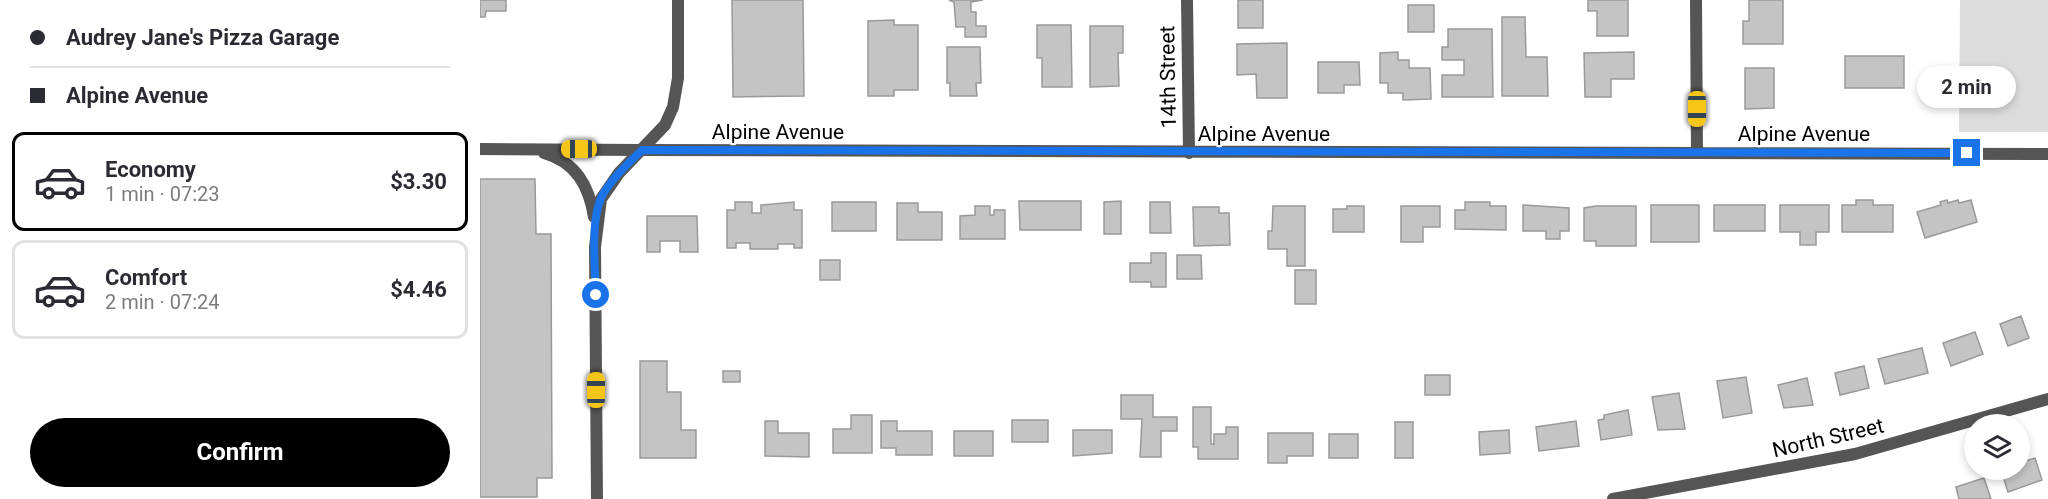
<!DOCTYPE html>
<meta charset="utf-8">
<style>
body{margin:0;font-family:Roboto,sans-serif;background:#f7f7f7;color:#2b2b33;height:100vh;display:flex;flex-direction:column;font-size:22px;white-space:nowrap}
*{box-sizing:border-box;margin:0}
p{font-size:20px;color:#7c7c81}
.icon{flex:none;width:33px;height:33px;fill:none;stroke:currentColor;stroke-width:2;stroke-linecap:round;stroke-linejoin:round}
.map{position:relative;flex:1;overflow:hidden}
.panel{display:flex;flex-direction:column;background:#fff;width:480px}
.panel>*{flex:none}
.guide{display:grid;align-content:center;height:132px;padding:0 30px;background:#fff}
.buttons{position:absolute;left:1484px;top:414px;display:grid;gap:12px}
.buttons a{display:grid;place-items:center;width:66px;height:66px;border-radius:50%;background:#fff;box-shadow:0 3px 9px #0003;font-size:30px}
.end{position:absolute;width:27px;height:27px;margin:-14px;border:8px solid #1a73e8;background:#fff;box-shadow:0 0 0 3px #fff}
.from{border-radius:50%}
.bubble{position:absolute;height:42px;border-radius:21px;background:#fff;box-shadow:0 3px 9px #0003;font-size:20px;font-weight:700;line-height:42px;text-align:center}
.car{position:absolute;width:18px;height:36px;margin:-18px -9px;border-radius:8px;box-shadow:0 0 4px 2px #0007;background:linear-gradient(#f5c518 24%,#345 0 40%,#f5c518 0 76%,#345 0 86%,#f5c518 0)}
.guide b{display:flex;align-items:center;gap:21px;height:57px;font-size:22px}
.guide b+b{border-top:2px solid #e1e1e2}
.guide i{width:15px;height:15px;background:#2b2b33}
ul{padding:0;list-style:none}
li{display:flex;align-items:center;gap:18px;height:99px;margin:0 12px 9px;padding:0 18px;border:3px solid #e1e1e2;border-radius:12px}
li div{flex:1}
li b{display:block;font-size:22px}
li em{font-style:normal;font-weight:700}
li.on{border-color:#000}
li>.icon{width:54px;height:54px;stroke-width:1.5}
.cta{display:flex;gap:12px;margin-top:auto;padding:12px 30px}
.cta a{flex:1;height:69px;border-radius:36px;background:#000;color:#fff;font-size:24px;font-weight:700;line-height:69px;text-align:center}
main{display:flex;flex:1;min-height:0}
.map>svg:first-child{display:block}
.green{fill:#dcdcdc}
.building{fill:#c4c4c4;stroke:#999;stroke-width:1.5}
.lines{fill:none;stroke-linecap:round;stroke-linejoin:round}
.minor{stroke:#555;stroke-width:12}
.tertiary{stroke:#555;stroke-width:12}
.route{stroke:#1a73e8;stroke-width:8}
.labels{text-anchor:middle;dominant-baseline:central;stroke-width:4.5;stroke-linejoin:round;paint-order:stroke}
.street-label{font-size:21px;fill:#000;stroke:#fff}
</style>
<main>
<section class="panel">
<div class="guide">
<b><i class="from"></i>Audrey Jane's Pizza Garage</b>
<b><i></i>Alpine Avenue</b>
</div>
<ul>
<li class="on"><svg class="icon" aria-label="car" viewBox="0 0 24 24"><path d="M5 17H2v-5l4-1 3-4h7l3 4 3 1v5h-3M9 17h6M6 11h13"/><circle cx="7" cy="17" r="2"/><circle cx="17" cy="17" r="2"/></svg><div><b>Economy</b><p>1 min · 07:23</p></div><em>$3.30</em></li>
<li><svg class="icon" aria-label="car" viewBox="0 0 24 24"><path d="M5 17H2v-5l4-1 3-4h7l3 4 3 1v5h-3M9 17h6M6 11h13"/><circle cx="7" cy="17" r="2"/><circle cx="17" cy="17" r="2"/></svg><div><b>Comfort</b><p>2 min · 07:24</p></div><em>$4.46</em></li>
</ul>
<div class="cta"><a>Confirm</a></div>
</section>
<div class="map">
<svg width="1568" height="499" viewBox="0 0 1568 499">
<rect width="100%" height="100%" fill="#fff"/>
<!-- green -->
<path class="green" d="M1480,0H1568V132H1479Z"/>
<!-- building -->
<path class="building" d="M0,0H26V11H6L5,17H0Z
M252,0H323L324,96L253,97Z
M469,0H503L491,2V12H496V26H506V37H485V27H476L474,2Z
M758,0H783V28H758Z
M1108,0H1148V36H1117V11H1108Z
M1269,0H1303V44H1263V21H1269Z
M928,5H954V32H928Z
M1022,17H1045L1046,57H1067L1068,96H1022Z
M414,20V25H438V90H414V96H388V21Z
M557,25H591L592,87H562V58H557Z
M610,26H643V53H638L639,86L610,87Z
M968,29H1012L1013,97H962V75H984V60H962V47H968Z
M807,43V98H777L776,74L757,75V44Z
M467,47H500L501,83H496L497,96H470V83H467Z
M918,52V60H929V68H950L951,99L923,100V93H908V83H900V53Z
M1154,52V79H1131V97H1105L1104,53Z
M1365,56H1424V88H1365Z
M838,62H879L880,85H864V93H838Z
M1265,68H1294V108L1265,109Z
M0,179H55L56,234H71L72,478H57V497H0Z
M1376,200H1393V205H1413V232H1362V205H1376Z
M1467,200L1468,203L1478,200L1479,203L1491,200L1497,222L1445,238L1437,212L1461,205L1460,202Z
M539,201H601V230H540Z
M641,201V234H624V202Z
M255,202H272V213H281V205L314,202V210H322V248H314V244H298V249H270V243H256V248H247V210H255Z
M352,202H396V231H352Z
M670,202H690L691,233H670Z
M985,202H1010V206H1026V230L975,229V210H985Z
M417,203H438V212H462V240H417Z
M1043,205L1089,208V231H1080V239H1066V231H1043Z
M1171,205H1219V242H1171Z
M1234,205H1285V231H1234Z
M1300,205H1349V232H1336V245H1320V232H1300Z
M495,206H510V215H514V210H525V239H480V216L495,215Z
M793,206H825V266H807V249H788V231H792Z
M867,206H884V232H853V209H867Z
M921,206H960V227H943V242H921Z
M1116,206H1156V246H1116V241H1104V208Z
M713,207H739V213H749L750,245L714,246Z
M167,216H217L218,252H200V241H180V252H167Z
M671,253H686V287H671V282H650V263H671Z
M697,255H721L722,279H697Z
M340,260H360V280H340Z
M815,270H836V304H815Z
M1541,316L1549,338L1528,346L1520,324Z
M1495,332L1503,354L1471,366L1463,343Z
M1442,348L1448,373L1405,384L1398,359Z
M160,361H187V392H201V430H216V458H160Z
M1384,366L1389,388L1360,395L1355,373Z
M243,371H260V382H243Z
M945,375H970V395H945Z
M1266,377L1272,413L1243,418L1237,381Z
M1327,378L1333,405L1304,408L1298,385Z
M1199,393L1205,429L1178,430L1172,397Z
M641,395H673V417H697V431H681V457H660L662,419H641Z
M713,407H731V444H734V434H746V427H758V459H718V447H713Z
M1148,410L1152,435L1121,440L1118,420L1124,419V415Z
M371,415H392V453H353V429H371Z
M532,420H568V442H532Z
M285,421H298V433H329V457L285,456Z
M401,421H417V431H452V455H416V448H401Z
M1096,421L1099,446L1059,451L1056,427Z
M915,422H933V458H915Z
M593,430H632V453L593,456Z
M1029,430L1030,453L1000,455L999,432Z
M474,431H513V456H474Z
M788,433H833V456H807V463H788Z
M849,434H878V458H849Z
M1555,458L1562,480L1528,492L1521,470H1539V463Z
M1504,478L1511,499H1479L1476,487Z"/>
<g class="lines">
<!-- minor -->
<path class="minor" d="M707,0L709,153
M1216,0L1217,153
M162,150L1568,154
M1133,499L1375,454L1568,399"/>
<!-- tertiary -->
<path class="tertiary" d="M0,149L162,150
M64,153C96,162 109,186 114,217
M117,499L115,247L121,199L139,173L185,125L193,107L198,78V0"/>
</g>
<g class="lines">
<!-- route -->
<path class="route" d="M116,295C115,267 110,220 122,196C132,178 148,164 162,150L1487,153"/>
</g>
<g class="labels">
<!-- street labels -->
<g class="street-label">
<text transform="translate(688 77) rotate(-91)">14th Street</text>
<text x="298" y="132">Alpine Avenue</text>
<text x="784" y="134">Alpine Avenue</text>
<text x="1324" y="134">Alpine Avenue</text>
<text transform="translate(1348 438) rotate(-13)">North Street</text>
</g>
</g>
</svg>
<div class="buttons">
<a><svg class="icon" aria-label="layers" viewBox="0 0 24 24"><path d="M12 4l9 5-9 5-9-5zM3 14l9 5 9-5"/></svg></a>
</div>
<i class="end from" style="left:116px;top:295px"></i>
<i class="end" style="left:1487px;top:153px"></i>
<div class="bubble" style="left:1437px;top:66px;width:99px">2 min</div>
<i class="car" style="left:1217px;top:109px;rotate:180deg"></i>
<i class="car" style="left:99px;top:149px;rotate:270deg"></i>
<i class="car" style="left:116px;top:390px;rotate:0deg"></i>
</div>
</main>
